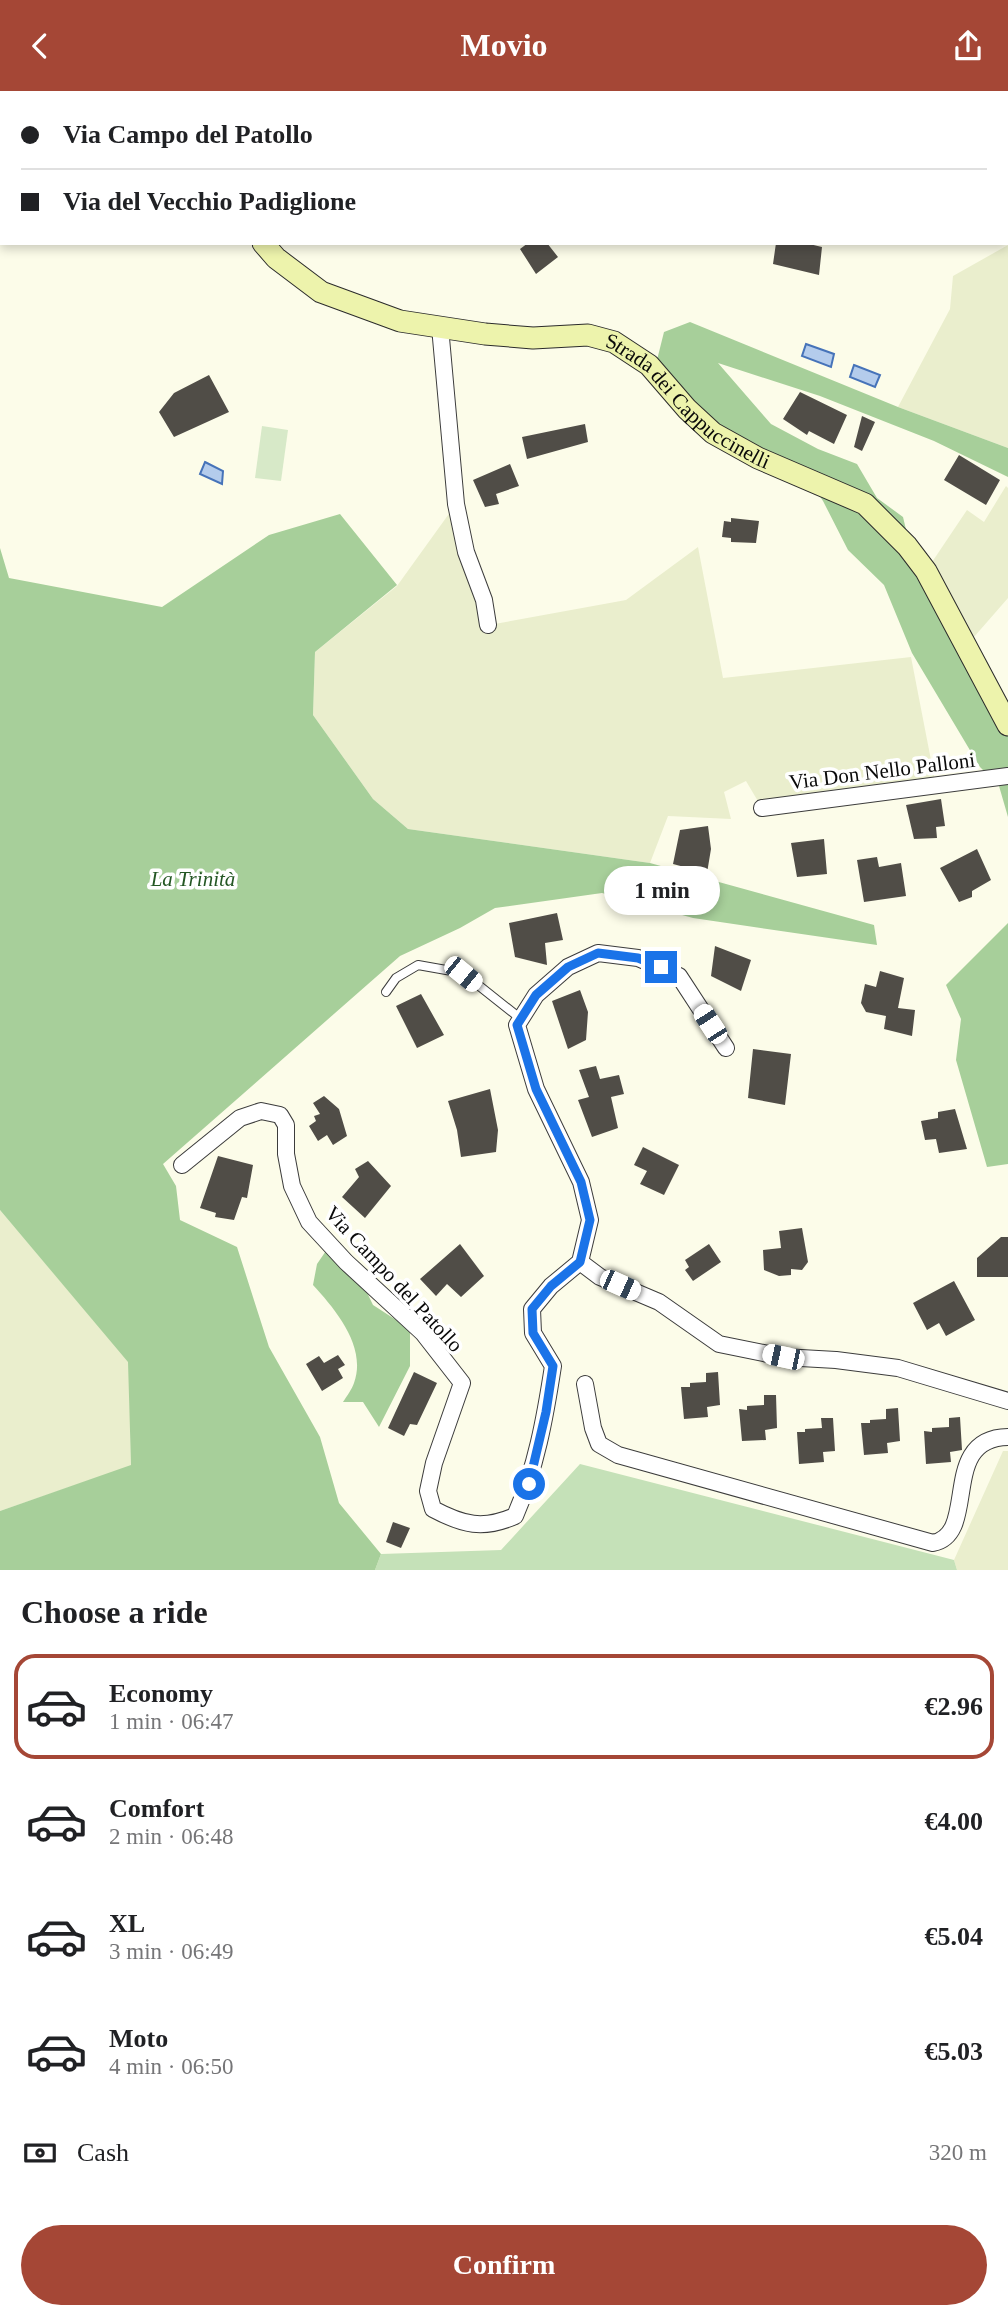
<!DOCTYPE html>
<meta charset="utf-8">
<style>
body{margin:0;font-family:"Times New Roman",serif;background:#f2f2f2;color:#202124;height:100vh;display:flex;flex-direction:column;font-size:26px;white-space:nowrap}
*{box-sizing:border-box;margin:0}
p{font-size:23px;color:#757577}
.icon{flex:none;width:38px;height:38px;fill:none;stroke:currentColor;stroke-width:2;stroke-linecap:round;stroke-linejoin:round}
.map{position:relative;height:1479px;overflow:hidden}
.side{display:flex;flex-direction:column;background:#fff;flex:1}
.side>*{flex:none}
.hud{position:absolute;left:0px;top:0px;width:1008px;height:154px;box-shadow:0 4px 10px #0003;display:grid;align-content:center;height:154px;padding:0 21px;background:#fff}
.end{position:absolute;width:32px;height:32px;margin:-16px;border:9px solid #1a73e8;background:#fff;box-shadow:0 0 0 4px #fff}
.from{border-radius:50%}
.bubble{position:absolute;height:49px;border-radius:24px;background:#fff;box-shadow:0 4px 10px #0003;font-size:23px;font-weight:600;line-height:49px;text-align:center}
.car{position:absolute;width:21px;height:42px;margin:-21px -10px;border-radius:9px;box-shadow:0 0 5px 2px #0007;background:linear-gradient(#fff 24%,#345 0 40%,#fff 0 76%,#345 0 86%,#fff 0)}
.hud b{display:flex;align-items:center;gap:24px;height:66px;font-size:26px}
.hud b+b{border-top:2px solid #e0e0e0}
.hud i{width:18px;height:18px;background:#202124}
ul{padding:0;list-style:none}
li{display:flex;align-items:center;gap:21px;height:105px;margin:0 14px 10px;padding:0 7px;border:4px solid transparent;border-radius:21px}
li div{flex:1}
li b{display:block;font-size:26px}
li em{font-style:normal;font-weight:600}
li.current{border-color:#a54736}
li>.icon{width:63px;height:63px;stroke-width:1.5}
h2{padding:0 21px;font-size:32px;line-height:84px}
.pay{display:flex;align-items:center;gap:18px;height:77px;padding:0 21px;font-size:26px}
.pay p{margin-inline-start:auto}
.primary-button{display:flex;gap:14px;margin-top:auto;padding:14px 21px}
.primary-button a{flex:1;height:80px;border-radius:42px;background:#a54736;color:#fff;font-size:28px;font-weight:600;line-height:80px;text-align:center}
header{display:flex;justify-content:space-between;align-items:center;height:91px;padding:0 21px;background:#a54736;color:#fff;font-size:32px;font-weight:600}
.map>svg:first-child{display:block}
.farmland{fill:#eaeecd}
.green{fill:#c5e1b8}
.forest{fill:#a7cf9a}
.pitch{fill:#d7e9c8}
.water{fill:#b4ccec;stroke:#4673b9;stroke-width:2}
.building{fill:#504d47}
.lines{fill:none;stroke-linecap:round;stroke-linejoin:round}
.lane-casing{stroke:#3c3c3c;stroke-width:10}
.street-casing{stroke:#3c3c3c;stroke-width:18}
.secondary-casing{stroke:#2b2b2b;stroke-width:23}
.lane{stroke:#fff;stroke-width:8}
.street{stroke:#fff;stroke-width:16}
.secondary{stroke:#edf3ac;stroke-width:21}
.route{stroke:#1a73e8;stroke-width:9}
.labels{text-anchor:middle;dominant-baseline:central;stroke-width:7;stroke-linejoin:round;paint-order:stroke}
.street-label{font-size:21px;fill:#090909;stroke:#fff}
.park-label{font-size:21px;font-style:italic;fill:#245724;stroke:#fff}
</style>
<header><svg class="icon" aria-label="back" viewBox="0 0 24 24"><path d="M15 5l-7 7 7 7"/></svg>Movio<svg class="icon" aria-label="share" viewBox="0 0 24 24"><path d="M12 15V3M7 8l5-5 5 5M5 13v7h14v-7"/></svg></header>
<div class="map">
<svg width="1008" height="1479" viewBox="0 0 1008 1479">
<rect width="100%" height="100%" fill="#fcfce9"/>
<!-- farmland -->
<path class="farmland" d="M1008,154V357L898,316L950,218L953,185Z
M1006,395L1008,397V507L967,554L926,480L967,419L984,431Z
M456,413L489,534L626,509L698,456L723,587L911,566L936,695L762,717L746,690L724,701L731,728L668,725L650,772L408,738L373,708L313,624L315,561L397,495Z
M0,1119L129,1271L131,1375L0,1420Z
M1003,1360H1008V1479H957L954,1469Z"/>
<!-- green -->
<path class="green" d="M975,0H1008V97L1006,98V2H975Z
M580,1373L954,1469L957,1479H375L381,1463L501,1459Z"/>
<!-- forest -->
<path class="forest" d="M0,0H126L2,2V118Z
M690,231L898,316L1008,357V386L934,350L820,305L718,272L771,333L818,358L857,373L877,407L903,426L911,459L1008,634V726L999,695L980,676L912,562L884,494L848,459L823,410L809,389L713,342L657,269L664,241Z
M340,423L397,494L315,561L313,624L373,708L408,738L650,772L874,834L877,854L693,827L602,802L495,817L460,837L400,865L163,1073L176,1095L180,1129L237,1156L269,1256L320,1346L339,1412L381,1463L375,1479H0V1420L131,1374L128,1271L0,1119V457L9,487L162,516L269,444Z
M1008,832V1073L987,1076L956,969L961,928L946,894Z
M330,1154L357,1181L373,1214L410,1238V1275L379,1336L363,1311H343C347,1305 352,1298 354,1292C367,1256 336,1219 313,1194L317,1173Z"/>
<!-- pitch -->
<path class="pitch" d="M262,335L288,339L281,390L255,387Z"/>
<!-- water -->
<path class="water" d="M806,253L834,263L831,276L802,265Z
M854,274L880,284L875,296L850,286Z
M205,371L223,380L222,393L200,383Z"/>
<!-- building -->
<path class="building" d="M528,152H547L558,166L536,183L520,158Z
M776,152H805L822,156L819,184L773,173Z
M209,284L229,321L174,346L159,321L174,302Z
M800,301L847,324L834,353L809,340L807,344L783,328Z
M862,325L875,331L862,360L854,356Z
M585,333L588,351L527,368L522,346Z
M959,364L1000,389L986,414L944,389Z
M510,373L519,395L496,403L499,413L485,416L473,389Z
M731,427L759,430L756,452L731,451V447L722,446L724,430L731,431Z
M941,708L945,735L936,736L937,747L914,748L906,714Z
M708,735L711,758L707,782L673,773L680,739Z
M824,748L827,783L797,786L791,752Z
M977,758L991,789L972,800V806L959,811L940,777Z
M877,766L879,776L901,772L906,805L864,811L857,769Z
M557,822L563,849L545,852L547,874L515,866L509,832Z
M715,855L751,869L741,900L711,885Z
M880,880L904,887L898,917L915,919L912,945L884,938L886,925L866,921L861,912L865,893L876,896Z
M580,899L588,921L586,949L568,958L552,910Z
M421,903L444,944L417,957L396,915Z
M753,958L791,963L785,1014L748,1007Z
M596,975L600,988L619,984L624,1003L611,1006L618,1037L592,1046L578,1009L589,1006L579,979Z
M490,998L498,1039L496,1061L461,1066L457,1039L448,1010Z
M324,1005L339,1018L347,1045L333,1054L327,1044L318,1050L309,1035L316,1030L314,1025L320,1023L313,1012Z
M955,1018L967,1058L939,1062L936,1048L925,1049L921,1030L938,1027V1021Z
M643,1056L679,1074L664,1104L640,1093L647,1080L634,1074Z
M218,1065L253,1074L247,1107L242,1106L234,1129L215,1126L216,1122L200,1117Z
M368,1070L391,1095L365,1127L342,1106L359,1086L355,1078Z
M802,1137L808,1171L802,1179L791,1178V1184L779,1185L764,1179L763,1159L781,1157L779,1140Z
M1001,1146H1008V1186H977V1167Z
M460,1153L484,1185L461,1206L447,1193L436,1205L420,1188Z
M709,1153L721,1171L693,1190L685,1179L689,1176L685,1169Z
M954,1190L975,1229L946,1245L939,1232L927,1239L913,1212Z
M338,1264L345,1274L338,1278L343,1287L322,1300L306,1273L319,1265L324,1272Z
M414,1281L437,1292L417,1334L410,1333L404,1345L388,1337Z
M718,1281L720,1314L707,1316L708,1326L684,1328L681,1296H690V1292L706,1291V1282Z
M764,1304H776L777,1337L765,1339L766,1349L742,1350L739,1318L747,1319V1315L764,1314Z
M898,1317L900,1350L887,1352L888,1362L864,1364L861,1332H870V1329L886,1328V1318Z
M960,1326L962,1359L950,1361L951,1371L926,1373L924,1340L932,1341V1337L949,1336V1327Z
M821,1327H833L835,1360L823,1361L824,1371L799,1373L797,1341H805V1338L822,1337Z
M393,1431L410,1437L401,1457L386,1451Z"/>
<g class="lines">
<defs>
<path id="lane" d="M386,901L396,887L418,874L463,882L521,928"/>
<path id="street" d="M614,0L616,2
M1006,98L1008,97
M440,236L456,413L466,461L484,509L488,534
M762,717L1008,685
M182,1074L240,1027L261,1020L280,1024L286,1034V1063L292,1095L309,1131L346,1171L423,1242L462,1292L434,1372L428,1400L433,1418C463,1434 483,1439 515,1425C536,1377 545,1327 553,1275L533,1242L532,1218L551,1195L580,1171L600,1186L659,1211L719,1253L783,1266L836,1269L898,1277L1008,1310
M580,1171L590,1129L581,1091L536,998L517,934L536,904L568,876L598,862L638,867L679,885L726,957
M585,1293L593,1337L599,1353L618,1364L933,1452C980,1443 938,1347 1008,1346"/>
<g id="secondary">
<path d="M328,2L329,0"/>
<path id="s1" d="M263,152L276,167L321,201L400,230L485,243L533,247L588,244L614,251L649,274L687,318L713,342L758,367L865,413L907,455L926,480L1008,634"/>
</g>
</defs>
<!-- lane casing -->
<use href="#lane" class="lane-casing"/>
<!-- street casing -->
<use href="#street" class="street-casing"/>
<!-- secondary casing -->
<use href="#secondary" class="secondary-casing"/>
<!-- lane -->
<use href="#lane" class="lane"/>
<!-- street -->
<use href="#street" class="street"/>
<!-- secondary -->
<use href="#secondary" class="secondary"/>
</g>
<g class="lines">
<!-- route -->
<path class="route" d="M529,1393L546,1321L553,1275L533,1242L532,1218L551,1195L580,1171L590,1129L581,1091L536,998L517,934L536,904L568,876L598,862L638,867L661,876"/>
</g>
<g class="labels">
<!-- street labels -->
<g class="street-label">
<text stroke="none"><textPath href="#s1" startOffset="472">Strada dei Cappuccinelli</textPath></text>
<text transform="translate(882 680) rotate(-7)">Via Don Nello Palloni</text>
<text transform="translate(394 1188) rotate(47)">Via Campo del Patollo</text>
</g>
<!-- park labels -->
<g class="park-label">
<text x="193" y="788">La Trinità</text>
</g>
</g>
</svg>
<i class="end from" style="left:529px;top:1393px"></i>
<i class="end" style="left:661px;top:876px"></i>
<div class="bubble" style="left:604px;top:775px;width:116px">1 min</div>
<i class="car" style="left:463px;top:883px;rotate:129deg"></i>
<i class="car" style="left:710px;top:933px;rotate:327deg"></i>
<i class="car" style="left:620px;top:1194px;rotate:114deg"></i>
<i class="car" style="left:783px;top:1266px;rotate:282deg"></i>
<div class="hud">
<b><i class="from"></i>Via Campo del Patollo</b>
<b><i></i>Via del Vecchio Padiglione</b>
</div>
</div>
<section class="side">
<h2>Choose a ride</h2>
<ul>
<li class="current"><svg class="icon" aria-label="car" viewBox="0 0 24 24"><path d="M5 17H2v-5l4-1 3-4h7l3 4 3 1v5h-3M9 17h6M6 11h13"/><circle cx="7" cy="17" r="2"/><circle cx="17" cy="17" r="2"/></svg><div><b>Economy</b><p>1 min · 06:47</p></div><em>€2.96</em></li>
<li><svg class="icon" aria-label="car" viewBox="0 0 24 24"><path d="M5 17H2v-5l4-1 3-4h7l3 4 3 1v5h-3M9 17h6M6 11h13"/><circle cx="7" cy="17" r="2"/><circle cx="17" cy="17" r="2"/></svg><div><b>Comfort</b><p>2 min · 06:48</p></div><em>€4.00</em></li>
<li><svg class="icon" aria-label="car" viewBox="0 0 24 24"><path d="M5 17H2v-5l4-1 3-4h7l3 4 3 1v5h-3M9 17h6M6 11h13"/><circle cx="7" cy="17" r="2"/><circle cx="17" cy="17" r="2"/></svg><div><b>XL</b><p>3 min · 06:49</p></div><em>€5.04</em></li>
<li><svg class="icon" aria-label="car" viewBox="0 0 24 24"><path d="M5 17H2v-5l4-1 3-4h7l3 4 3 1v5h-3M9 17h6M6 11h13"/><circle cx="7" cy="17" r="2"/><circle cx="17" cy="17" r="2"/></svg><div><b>Moto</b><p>4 min · 06:50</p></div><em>€5.03</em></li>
</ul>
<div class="pay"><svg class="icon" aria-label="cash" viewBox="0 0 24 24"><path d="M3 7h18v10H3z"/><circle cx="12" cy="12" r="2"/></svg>Cash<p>320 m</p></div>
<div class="primary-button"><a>Confirm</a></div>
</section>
